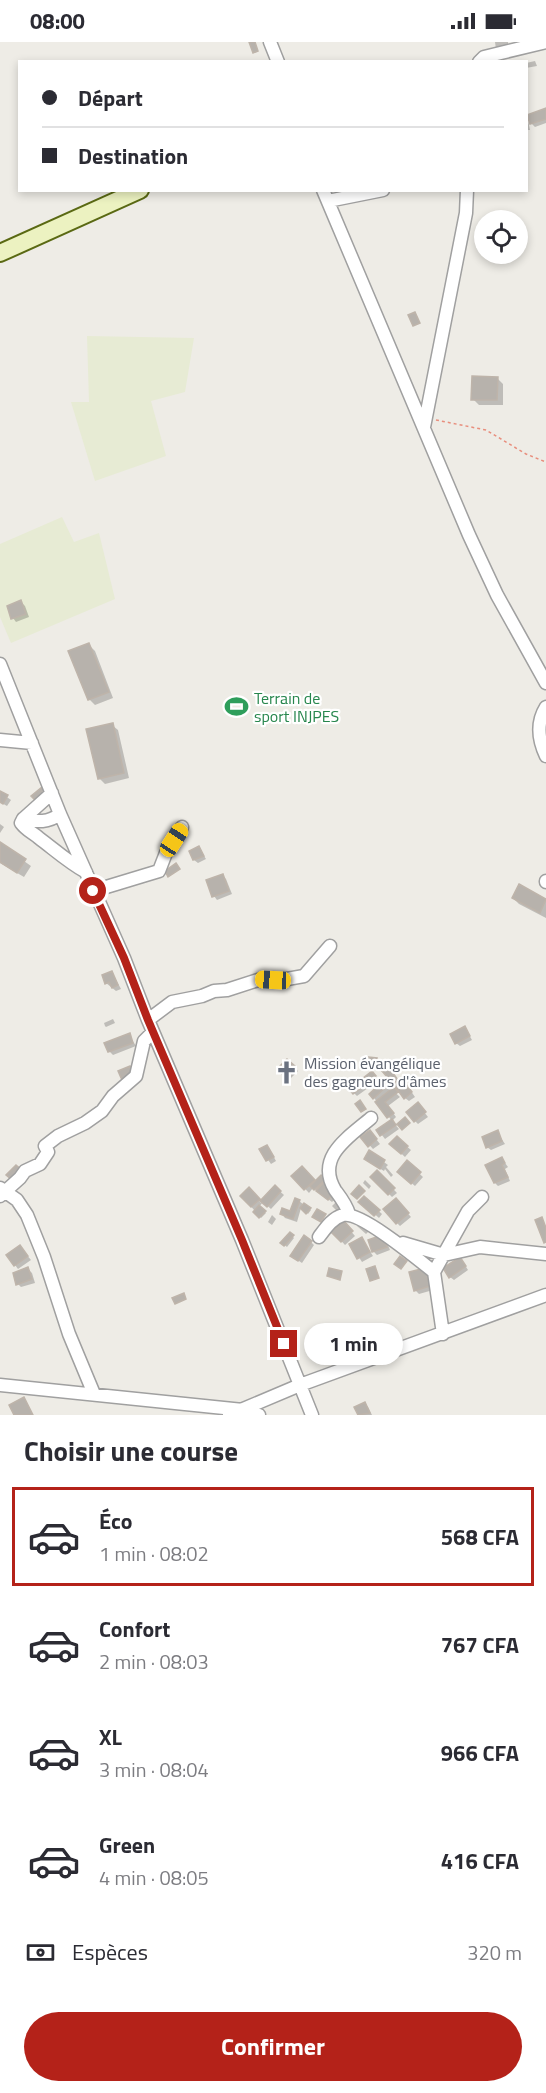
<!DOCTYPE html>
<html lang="fr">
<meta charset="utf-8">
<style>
body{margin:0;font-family:"Titillium Web",sans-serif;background:#f7f7f7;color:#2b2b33;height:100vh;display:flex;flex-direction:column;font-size:22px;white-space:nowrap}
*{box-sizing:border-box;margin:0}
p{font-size:20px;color:#7c7c81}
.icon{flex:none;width:33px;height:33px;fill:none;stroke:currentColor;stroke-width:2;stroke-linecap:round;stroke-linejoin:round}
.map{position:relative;height:1373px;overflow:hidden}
.details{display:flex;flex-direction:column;background:#fff;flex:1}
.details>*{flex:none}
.banner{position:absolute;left:18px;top:18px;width:510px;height:132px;border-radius:0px;box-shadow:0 3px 9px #0003;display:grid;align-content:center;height:132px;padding:0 24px;background:#fff}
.controls{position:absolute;left:474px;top:168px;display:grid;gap:12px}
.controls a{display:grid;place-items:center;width:54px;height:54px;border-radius:50%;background:#fff;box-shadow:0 3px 9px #0003;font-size:30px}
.end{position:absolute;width:27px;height:27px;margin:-14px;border:8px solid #b42219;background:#fff;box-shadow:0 0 0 3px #fff}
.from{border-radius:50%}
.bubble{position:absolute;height:42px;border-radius:21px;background:#fff;box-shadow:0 3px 9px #0003;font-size:20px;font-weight:700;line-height:42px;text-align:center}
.car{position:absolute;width:18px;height:36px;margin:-18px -9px;border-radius:8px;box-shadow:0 0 4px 2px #0007;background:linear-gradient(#f5c518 24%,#345 0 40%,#f5c518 0 76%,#345 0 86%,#f5c518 0)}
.banner b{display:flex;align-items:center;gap:21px;height:57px;font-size:22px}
.banner b+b{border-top:2px solid #e1e1e2}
.banner i{width:15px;height:15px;background:#2b2b33}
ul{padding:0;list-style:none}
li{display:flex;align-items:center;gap:18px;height:99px;margin:0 12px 9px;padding:0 12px;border:3px solid transparent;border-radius:0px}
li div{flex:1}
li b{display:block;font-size:22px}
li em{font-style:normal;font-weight:700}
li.active{border-color:#b42219}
li>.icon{width:54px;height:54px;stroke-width:1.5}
h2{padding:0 24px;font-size:27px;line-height:72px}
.pay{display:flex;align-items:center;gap:15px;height:66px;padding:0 24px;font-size:22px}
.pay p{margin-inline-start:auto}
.button{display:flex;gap:12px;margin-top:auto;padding:12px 24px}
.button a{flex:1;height:69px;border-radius:36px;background:#b42219;color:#fff;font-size:24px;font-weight:700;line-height:69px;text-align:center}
.status{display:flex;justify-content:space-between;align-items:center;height:42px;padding:0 30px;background:#fff;direction:ltr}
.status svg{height:16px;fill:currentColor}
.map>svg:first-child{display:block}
.farmland{fill:#e7ebd4}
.shadow{fill:#0003}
.building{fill:#b7b2ac;stroke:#beb4aa;stroke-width:1.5}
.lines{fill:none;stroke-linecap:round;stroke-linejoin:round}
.street-casing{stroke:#a0a0a0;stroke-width:15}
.secondary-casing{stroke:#5a6913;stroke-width:20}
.path{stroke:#e88e7d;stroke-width:1.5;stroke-dasharray:3 3;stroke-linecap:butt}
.street{stroke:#fff;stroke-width:12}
.secondary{stroke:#ecf2c1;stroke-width:16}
.route{stroke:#b42219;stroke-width:8}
.labels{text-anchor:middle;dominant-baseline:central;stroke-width:4.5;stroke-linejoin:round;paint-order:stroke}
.leisure-label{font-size:16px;fill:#27864d;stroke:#fff;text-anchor:start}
.worship-label{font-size:16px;fill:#5b616d;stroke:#fff;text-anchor:start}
</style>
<div class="status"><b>08:00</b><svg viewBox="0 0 49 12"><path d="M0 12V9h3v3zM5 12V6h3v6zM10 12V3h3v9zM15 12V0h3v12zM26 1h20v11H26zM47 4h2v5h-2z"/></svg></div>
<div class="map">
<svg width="546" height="1373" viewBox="0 0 546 1373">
<rect width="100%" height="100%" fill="#eeece6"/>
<!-- farmland -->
<path class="farmland" d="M87,294L194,296L185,350L151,359L166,414L95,439L71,360H89Z
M62,475L74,500L99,491L115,557L11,601L0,575V502Z"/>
<!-- shadow -->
<path class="shadow" d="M495,0H508V10L496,7Z
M535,19L537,24L526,26V21Z
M546,68V81L535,85L528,78L530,88H526V69L527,74Z
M497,336L503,342V363H479L473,357Z
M21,560L25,564L29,575L16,580L13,576Z
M89,603L95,609L113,656L95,663L89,657Z
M112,683L118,688L129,736L105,742L99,736Z
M0,750L11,758L7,764L0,760Z
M0,782L4,785L0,791Z
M0,802L31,824L24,835L0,821Z
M199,806L206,817L198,821L194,818Z
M223,834L226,837L232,852L217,858L214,854Z
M520,844L546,858V876L519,862L513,856Z
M112,930L121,947L116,949L106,941Z
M113,977L115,981L106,985L105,984L104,981Z
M465,986L472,998L460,1004L456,1001Z
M129,993L136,1004L113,1013L109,1009Z
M287,1019L298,1029L290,1037L279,1027Z
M388,1026L399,1041L406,1042L415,1055L409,1059L405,1056L384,1029Z
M372,1031L379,1038L357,1054L354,1051Z
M384,1040L400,1055L388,1064L396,1075L392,1079L399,1087L385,1097L378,1088L392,1079L371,1052Z
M421,1066L428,1075L418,1082L415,1079Z
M497,1090L505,1102L491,1108L487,1105Z
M373,1093L380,1102L373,1107L362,1095Z
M397,1096L411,1108L405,1115L391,1102Z
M261,1108H270L276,1119L271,1122Z
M370,1110L388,1123L386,1125L393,1133L391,1135L385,1127L384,1129L369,1120Z
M502,1117L508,1125L505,1127L510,1139L498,1144L495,1141Z
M407,1120L423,1135L415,1144L402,1133Z
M302,1126L316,1140L321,1135L326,1140L337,1155L332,1160L313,1146L309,1151L293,1134Z
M377,1130L397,1151L392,1155L372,1135Z
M365,1138L371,1144L369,1147L363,1141Z
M275,1145L284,1153L271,1167L263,1160L259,1165L266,1171L261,1176L242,1154L249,1148L261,1161Z
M364,1156L382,1172L379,1176L361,1160Z
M339,1157L344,1162L337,1169L332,1164Z
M396,1158L411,1175L400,1184L397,1181Z
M299,1159L311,1168L308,1172L301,1166L297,1180L285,1176L282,1172L291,1171Z
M272,1173L276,1177L272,1183L268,1180Z
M344,1181L355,1194L345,1203L334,1191Z
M359,1181L369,1189L366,1192L357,1184Z
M290,1192L294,1196L287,1205L282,1201Z
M362,1197L373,1214L362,1220L351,1203Z
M386,1198L390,1208L377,1213L374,1210L370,1199Z
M311,1200L314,1203L302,1221L296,1217Z
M20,1205L31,1218L18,1227L15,1223Z
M463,1220L468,1228L454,1238L450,1235Z
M28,1227L32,1231L35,1241L21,1245L18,1242Z
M411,1231H428L433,1248L419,1252L415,1248Z
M365,1362L368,1365L372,1373H359L356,1366Z"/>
<!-- building -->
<path class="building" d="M249,0H255L258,9L253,11Z
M546,66V77L530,82L527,73Z
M415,270L420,281L413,284L408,273Z
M472,334L498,335L497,358H471Z
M21,558L26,572L11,577L7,564Z
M89,601L109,650L88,658L68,609Z
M113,681L124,731L98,737L86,687Z
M42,745L46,750L36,759L31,754Z
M0,749L8,753L3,762L0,760Z
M0,800L26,817L17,831L0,820Z
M199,804L204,814L193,818L189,809Z
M176,821L180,827L168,835L165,829Z
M223,832L229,849L212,855L206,838Z
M519,842L546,857L540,871L512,856Z
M112,929L118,943L112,946L109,940L105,942L102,933Z
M465,984L470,994L455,1002L450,992Z
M130,991L133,1001L108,1010L104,1001Z
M368,1015L377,1016L374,1027L366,1025Z
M287,1017L295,1024L285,1035L277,1027Z
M130,1024L134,1034L122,1038L118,1029Z
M388,1024L398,1038L393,1042L382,1029Z
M372,1029L376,1034L353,1052L349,1047Z
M402,1037L412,1050L404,1057L394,1043Z
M384,1038L388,1043L373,1057L369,1052Z
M394,1045L398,1050L385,1060L394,1071L387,1076L375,1060Z
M360,1058L366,1067L361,1070L355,1062Z
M418,1060L426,1070L414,1080L406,1070Z
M405,1075L410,1081L402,1088L397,1082Z
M392,1077L396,1083L380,1094L376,1088Z
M370,1088L377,1097L368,1105L360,1095Z
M498,1088L502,1099L486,1106L482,1095Z
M397,1094L408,1104L401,1112L389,1102Z
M267,1103L274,1115L266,1119L259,1107Z
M369,1108L385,1118L380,1127L364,1117Z
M502,1115L505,1121L502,1123L508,1135L494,1141L485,1123Z
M407,1118L421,1130L411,1142L397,1130Z
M16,1123L22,1128L12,1138L6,1133Z
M302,1124L315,1138L304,1148L291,1134Z
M377,1128L395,1146L388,1153L370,1135Z
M321,1133L325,1138L314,1148L310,1144Z
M325,1139L334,1151L328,1158L316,1149Z
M275,1143L281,1149L267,1165L260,1159Z
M359,1143L365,1149L357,1157L351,1152Z
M249,1145L260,1157L251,1165L240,1154Z
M364,1154L380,1168L374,1174L358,1160Z
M295,1156L300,1158L293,1177L280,1172L282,1166L290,1169Z
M396,1156L409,1171L396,1182L383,1167Z
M304,1161L311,1166L306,1172L300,1166Z
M259,1163L266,1169L259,1176L253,1170Z
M317,1167L326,1172L321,1180L312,1175Z
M542,1175L546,1186V1200L544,1201L535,1178Z
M344,1179L353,1189L341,1200L331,1190Z
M290,1190L294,1193L284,1204L280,1201Z
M304,1193L312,1199L298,1219L290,1214Z
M382,1193L387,1205L372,1210L368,1198Z
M362,1195L370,1210L357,1217L349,1202Z
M20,1203L28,1214L14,1224L6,1213Z
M400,1214L407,1219L401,1227L394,1222Z
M460,1215L466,1224L449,1236L443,1226Z
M375,1224L379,1236L370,1239L366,1227Z
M28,1225L32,1237L16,1243L13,1231Z
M329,1226L342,1229L340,1238L327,1234Z
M425,1226L430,1244L414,1249L409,1230Z
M184,1251L186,1257L175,1262L172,1256Z
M389,1287L393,1298L385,1300L382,1290Z
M336,1293L340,1305L332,1308L328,1295Z
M24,1355L33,1373H14L9,1363Z
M365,1360L370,1371L358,1373L354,1365Z"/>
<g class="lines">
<defs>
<path id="street" d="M270,0L278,20
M479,20L484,15L546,0
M323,148L469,493L497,553L546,641
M328,159L383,148
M424,385L466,171L467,148
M0,622L60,772L124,916L148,978L242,1198L312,1373
M546,665C536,681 538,697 546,714
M0,698L32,701
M60,772C48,781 38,780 23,777L21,781C27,789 32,790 39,796C55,808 68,820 86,830
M23,777L52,751
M546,840V839
M93,849L159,829L166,811L182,785
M148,978L172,960L202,954L214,949L227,948L261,937H287L304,934L330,904
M0,1146L17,1158L27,1173L44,1215L69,1292L94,1352
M0,1154L20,1136L25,1129L40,1122L48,1110L45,1104L58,1094L85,1081L102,1069L113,1054L136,1034L144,999L153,990
M349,1172C346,1162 341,1156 335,1148C315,1115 349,1095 371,1076
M319,1195C325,1187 332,1176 343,1173C360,1169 419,1218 434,1230L443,1292
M403,1201L444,1213L480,1205L546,1212
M434,1230L468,1169L482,1155
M0,1343L243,1368L259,1373
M229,1373L300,1343L546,1253"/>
<path id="secondary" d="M0,211L140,148"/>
</defs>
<!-- street casing -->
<use href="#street" class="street-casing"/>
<!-- secondary casing -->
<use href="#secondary" class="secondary-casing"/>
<!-- path -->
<path class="path" d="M436,378L486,388L526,412L546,420"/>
<!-- street -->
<use href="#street" class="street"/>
<!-- secondary -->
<use href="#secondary" class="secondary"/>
</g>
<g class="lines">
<!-- route -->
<path class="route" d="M93,849L124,916L148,978L242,1198L284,1302"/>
</g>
<!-- icons -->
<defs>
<symbol id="stadium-bare" viewBox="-9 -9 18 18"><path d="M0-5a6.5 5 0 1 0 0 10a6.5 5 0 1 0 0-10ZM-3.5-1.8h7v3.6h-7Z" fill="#2e9e5b" stroke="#fff" stroke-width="2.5" paint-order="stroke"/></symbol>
<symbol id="church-bare" viewBox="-9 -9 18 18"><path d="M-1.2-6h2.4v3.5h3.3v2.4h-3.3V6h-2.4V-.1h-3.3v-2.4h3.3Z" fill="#6b7280" stroke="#fff" stroke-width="2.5" paint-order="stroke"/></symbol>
</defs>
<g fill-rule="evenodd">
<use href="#stadium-bare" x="220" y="648" width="33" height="33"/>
<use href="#church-bare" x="270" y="1014" width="33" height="33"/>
</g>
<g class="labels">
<!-- leisure labels -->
<g class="leisure-label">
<text x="254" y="656">Terrain de<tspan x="254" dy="18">sport INJPES</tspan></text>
</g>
<!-- worship labels -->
<g class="worship-label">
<text x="304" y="1021">Mission évangélique<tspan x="304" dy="18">des gagneurs d'âmes</tspan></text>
</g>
</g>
</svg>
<div class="controls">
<a><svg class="icon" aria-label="locate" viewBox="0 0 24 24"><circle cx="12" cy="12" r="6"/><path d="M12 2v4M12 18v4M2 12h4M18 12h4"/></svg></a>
</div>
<i class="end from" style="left:93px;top:849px"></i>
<i class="end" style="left:284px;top:1302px"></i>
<div class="bubble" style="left:304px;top:1281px;width:99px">1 min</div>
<i class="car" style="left:174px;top:798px;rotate:33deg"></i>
<i class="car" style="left:273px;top:938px;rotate:273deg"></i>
<div class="banner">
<b><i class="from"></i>Départ</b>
<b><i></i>Destination</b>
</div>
</div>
<section class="details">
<h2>Choisir une course</h2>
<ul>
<li class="active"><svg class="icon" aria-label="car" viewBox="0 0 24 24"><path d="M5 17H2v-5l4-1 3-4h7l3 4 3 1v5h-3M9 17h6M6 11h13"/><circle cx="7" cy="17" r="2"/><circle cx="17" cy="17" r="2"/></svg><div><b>Éco</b><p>1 min · 08:02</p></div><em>568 CFA</em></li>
<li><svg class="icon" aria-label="car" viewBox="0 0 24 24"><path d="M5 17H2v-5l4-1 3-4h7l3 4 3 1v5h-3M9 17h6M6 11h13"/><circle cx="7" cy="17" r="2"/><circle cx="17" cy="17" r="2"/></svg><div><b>Confort</b><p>2 min · 08:03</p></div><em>767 CFA</em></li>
<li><svg class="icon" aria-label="car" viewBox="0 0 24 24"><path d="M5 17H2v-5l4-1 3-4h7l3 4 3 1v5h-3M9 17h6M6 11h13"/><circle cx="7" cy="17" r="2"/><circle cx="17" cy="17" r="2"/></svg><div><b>XL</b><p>3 min · 08:04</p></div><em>966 CFA</em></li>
<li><svg class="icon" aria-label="car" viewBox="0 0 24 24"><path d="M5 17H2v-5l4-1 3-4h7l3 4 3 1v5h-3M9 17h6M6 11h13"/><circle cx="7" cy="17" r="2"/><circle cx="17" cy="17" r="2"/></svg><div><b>Green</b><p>4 min · 08:05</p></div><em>416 CFA</em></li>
</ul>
<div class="pay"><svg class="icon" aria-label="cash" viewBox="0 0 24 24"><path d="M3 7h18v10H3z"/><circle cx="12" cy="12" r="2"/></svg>Espèces<p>320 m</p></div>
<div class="button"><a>Confirmer</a></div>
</section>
